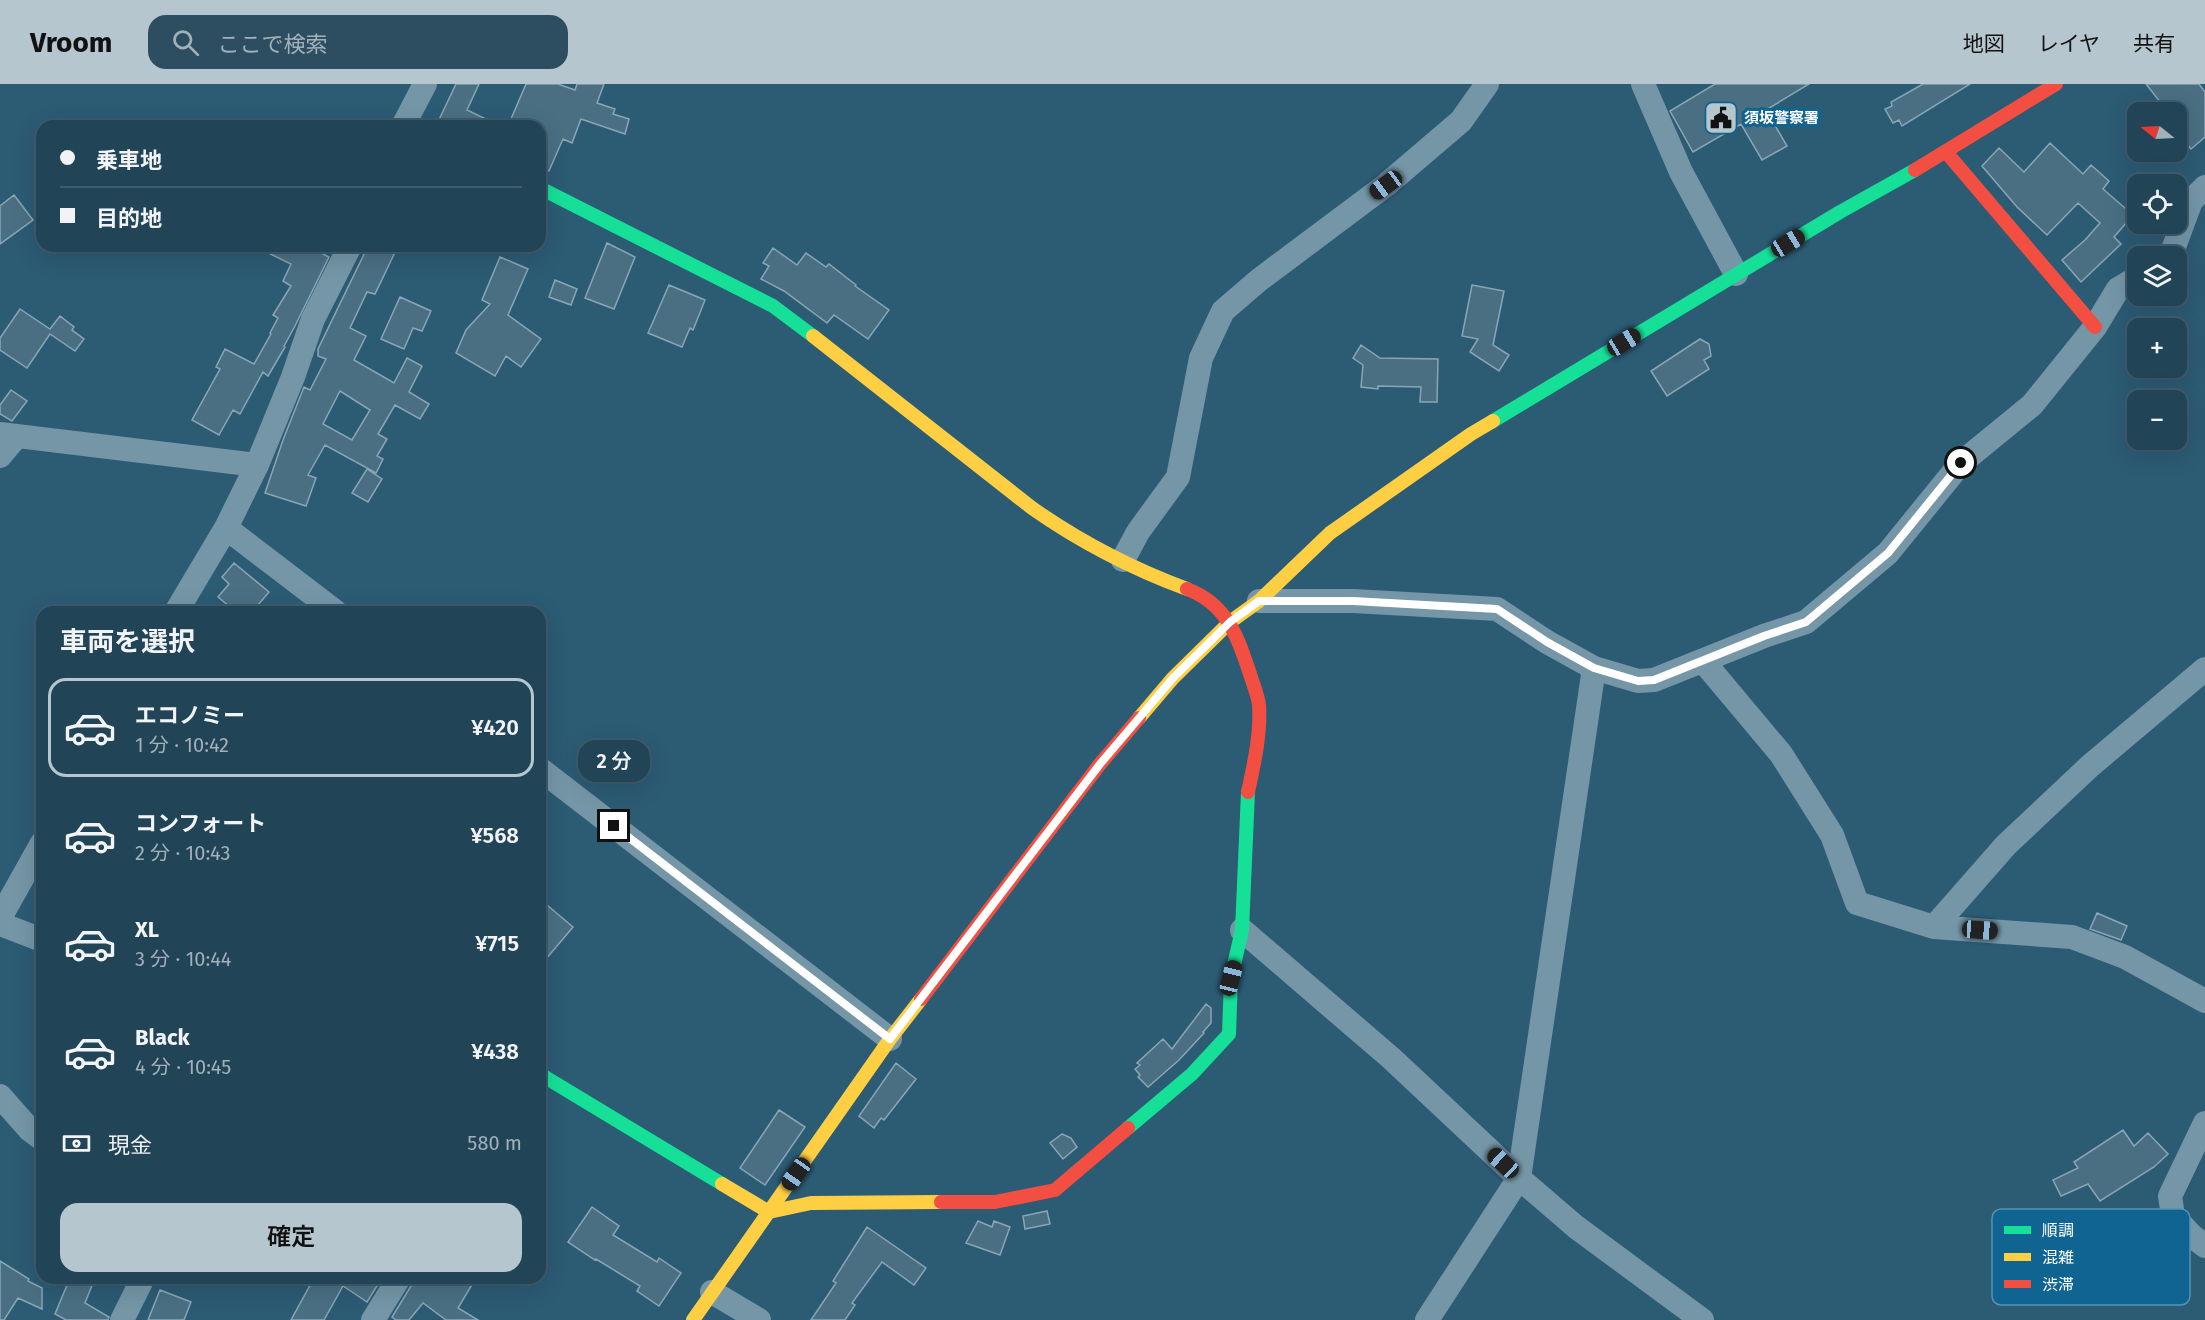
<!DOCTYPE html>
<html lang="ja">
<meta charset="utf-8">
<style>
body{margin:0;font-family:"Fira Sans","Noto Sans JP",sans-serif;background:#2d4e61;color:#f1f3f6;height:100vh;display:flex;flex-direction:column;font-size:22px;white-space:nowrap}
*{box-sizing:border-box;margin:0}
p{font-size:20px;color:#a2b0ba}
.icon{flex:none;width:33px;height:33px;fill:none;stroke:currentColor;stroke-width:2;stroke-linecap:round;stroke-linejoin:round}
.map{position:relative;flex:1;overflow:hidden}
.panel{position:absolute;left:36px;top:522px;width:510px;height:678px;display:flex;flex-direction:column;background:#214457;border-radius:18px;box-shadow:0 6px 24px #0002,0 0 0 2px #3e5c6d}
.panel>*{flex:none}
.hud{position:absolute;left:36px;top:36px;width:510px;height:132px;border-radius:18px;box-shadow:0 6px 24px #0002,0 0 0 2px #3e5c6d;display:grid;align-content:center;height:132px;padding:0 24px;background:#214457}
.needle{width:39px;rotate:288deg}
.buttons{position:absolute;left:2127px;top:18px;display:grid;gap:12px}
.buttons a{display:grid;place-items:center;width:60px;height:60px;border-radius:12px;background:#214457;box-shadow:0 6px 24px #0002,0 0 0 2px #3e5c6d;font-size:30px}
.end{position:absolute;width:27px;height:27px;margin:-14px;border:8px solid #fff;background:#111;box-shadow:0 0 0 3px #111}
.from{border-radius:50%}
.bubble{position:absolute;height:42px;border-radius:18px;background:#214457;box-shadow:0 6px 24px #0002,0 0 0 2px #3e5c6d;font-size:20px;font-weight:600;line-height:42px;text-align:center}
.car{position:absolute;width:18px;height:36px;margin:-18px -9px;border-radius:8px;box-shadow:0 0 4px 2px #0007;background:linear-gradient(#222 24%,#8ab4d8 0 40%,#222 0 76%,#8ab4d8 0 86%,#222 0)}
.hud b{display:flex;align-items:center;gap:21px;height:57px;font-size:22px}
.hud b+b{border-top:2px solid #3e5c6d}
.hud i{width:15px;height:15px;background:#f1f3f6}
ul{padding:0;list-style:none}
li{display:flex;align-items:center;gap:18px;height:99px;margin:0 12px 9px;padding:0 12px;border:3px solid transparent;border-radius:18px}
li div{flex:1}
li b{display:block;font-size:22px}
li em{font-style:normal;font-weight:600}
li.on{border-color:#b5c6ce}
li>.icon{width:54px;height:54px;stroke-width:1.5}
h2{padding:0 24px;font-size:27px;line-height:72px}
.pay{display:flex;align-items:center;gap:15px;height:66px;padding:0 24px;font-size:22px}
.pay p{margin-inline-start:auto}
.cta{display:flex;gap:12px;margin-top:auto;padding:12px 24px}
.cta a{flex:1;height:69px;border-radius:18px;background:#b5c6ce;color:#111;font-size:24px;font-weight:600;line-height:69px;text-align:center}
header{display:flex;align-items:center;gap:36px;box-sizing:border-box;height:84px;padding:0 30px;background:#b5c6ce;color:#111}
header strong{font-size:28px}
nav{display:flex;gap:33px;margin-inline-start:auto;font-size:21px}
.search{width:420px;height:54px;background:#2d4e61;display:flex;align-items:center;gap:15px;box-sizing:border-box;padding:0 21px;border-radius:18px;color:#a2b0ba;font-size:22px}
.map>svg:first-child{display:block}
.building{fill:#4a6f83;stroke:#89a6b5;stroke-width:1.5;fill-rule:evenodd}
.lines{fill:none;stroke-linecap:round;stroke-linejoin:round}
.street{stroke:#7496a7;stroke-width:24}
.fast{stroke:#16e098;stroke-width:14}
.slow{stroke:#ffcf43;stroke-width:14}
.jam{stroke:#f24e42;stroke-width:14}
.route{stroke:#fff;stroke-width:8}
.labels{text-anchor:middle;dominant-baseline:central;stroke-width:6;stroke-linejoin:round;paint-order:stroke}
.poi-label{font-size:15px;font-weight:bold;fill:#fff;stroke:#0f6491;text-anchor:start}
.key{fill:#0f6491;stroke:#5792b2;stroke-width:1.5}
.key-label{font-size:16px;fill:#fff}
</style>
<header>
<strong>Vroom</strong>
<div class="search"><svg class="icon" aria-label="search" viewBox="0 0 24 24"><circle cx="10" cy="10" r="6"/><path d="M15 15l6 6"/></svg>ここで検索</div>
<nav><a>地図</a><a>レイヤ</a><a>共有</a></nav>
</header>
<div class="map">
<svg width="2205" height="1236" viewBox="0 0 2205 1236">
<rect width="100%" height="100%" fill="#2c5b74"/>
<!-- building -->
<path class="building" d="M456,0H479L467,26L500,42H436Z
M526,0H558L575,6L577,0H604L597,19L615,25L613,30L629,35L625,50L581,35L572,59L563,55L549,87L540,85V42H508Z
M1715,0H1809L1766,26L1787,62L1762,76L1741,40L1693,68L1670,27Z
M1923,0H1970L1902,42L1899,36L1893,39L1885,25L1892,22L1891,18Z
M2146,0H2199L2205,8V53L2191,65L2176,47V28H2168Z
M2050,59L2083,90L2091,81L2109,97L2103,105L2133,131L2114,153L2121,160L2081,198L2062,176L2085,156L2100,139L2078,119L2047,151L2017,123L1982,82L1999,64L2024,88Z
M14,111L33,136L0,160V122Z
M607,159L635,173L614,225L585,214Z
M254,162H307L329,173L295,242L284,262L285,263L268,292L263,288L240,330L233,326L219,351L192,336L220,285L216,283L225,265L254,280L271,250L270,249L278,234L273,231L291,202L283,197L291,180Z
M368,162H398L375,210L367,208L350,244L366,252L354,276L394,299L407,274L422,282L409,308L429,320L420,335L395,321L378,350L387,355L377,372L383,375L376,389L325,361L308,391L316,394L306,422L265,409L283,356L304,303L310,306L326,275L318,272V265ZM340,307L370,326L352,356L323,340Z
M773,164L797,181L806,169L826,183L829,180L856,201L855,202L889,226L868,255L834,231L827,239L784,207L761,195L769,182L763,179Z
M500,173L528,185L508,231L541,255L521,283L506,272L495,292L456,269L466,246L490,220L482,216Z
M555,196L577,205L571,221L549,213Z
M669,201L705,216L693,246L690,244L682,263L648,249Z
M1472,201L1504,207L1493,261L1509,271L1499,287L1470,268L1478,255L1462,252Z
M400,213L431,227L422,247L413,244L404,265L381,255Z
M20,225L50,245L60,232L74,243L72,246L84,255L75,267L50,250L27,284L0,266V254Z
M1700,255L1709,260L1711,272L1704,276L1709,285L1667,312L1651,287Z
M1361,261L1380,274L1438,275L1437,318H1420L1421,303L1378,302V305L1361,303L1363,281L1353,274Z
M11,306L27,317L12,337L0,330V321Z
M367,385L382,395L368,418L352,409Z
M234,479L269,508L252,528H236L218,513L229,500L222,493Z
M540,815L573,843L540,882Z
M2097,829L2127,842L2121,856L2090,845Z
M1206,920L1211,924V939L1203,948L1204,949L1179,976L1148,1003L1138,993L1140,991L1135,985L1140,981L1137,979L1163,955L1172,965Z
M896,979L916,995L884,1036L881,1034L874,1044L859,1032Z
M779,1026L805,1043L765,1101L740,1084Z
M2123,1046L2134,1062L2148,1049L2168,1070L2154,1083L2100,1117L2088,1100L2061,1112L2053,1096L2078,1084L2074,1078Z
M1062,1050L1071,1054L1077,1063L1063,1075L1050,1059Z
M592,1123L619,1142L613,1151L657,1178L659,1174L681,1189L659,1222L637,1207L640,1202L596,1175L595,1176L568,1158Z
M1047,1127L1050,1140L1025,1145L1023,1132Z
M978,1137L992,1143L994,1137L1010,1143L1000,1171L966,1159Z
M867,1143L926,1184L914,1201L882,1178L852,1219L855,1221L845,1236H811L836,1199L833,1197Z
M0,1177L29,1195L28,1197L42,1204V1225L18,1214L4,1236H0Z
M70,1194H95L85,1219L109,1233L108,1236H66L55,1230Z
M314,1194H382L367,1218L343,1202L324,1236H291Z
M413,1194H476L458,1224L478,1236H446L423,1219L409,1236H396L392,1233L411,1202Z
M160,1206L191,1218L184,1236H148Z"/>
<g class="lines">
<!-- street -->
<path class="street" d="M1643,0L1681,88L1736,190
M403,42L425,0
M2168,172L2171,171L2191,117L2205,103
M0,350L257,381
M0,372L16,353
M226,444L336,528
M1123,476L1138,448L1178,393L1201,274L1223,227L1259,196L1386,101L1461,37L1487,0
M1259,517H1353L1497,525L1547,558L1594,584L1638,597L1654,596L1764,552L1806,538L1888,469L1961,379L2032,321L2095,243L2118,205L2138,193
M176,528L226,444L257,381L293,293L313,235L350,162
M1703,577L1781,670L1832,751L1857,819L1934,843L2072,853L2125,873L2205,917
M540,685L890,955
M0,834L42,759
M0,840L42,856
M1934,843L2006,761L2090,682L2205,585
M1242,846L1391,974L1519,1094L1576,1143L1702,1236
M0,1012L30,1046L42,1055
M2205,1039L2170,1112L2173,1132L2192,1152L2205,1162
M712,1208L759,1236
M122,1236L143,1194
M373,1236L399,1194
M1427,1236L1519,1094L1594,584"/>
<!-- fast -->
<path class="fast" d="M540,104L773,222L813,252
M1493,337L1840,128L1915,86
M540,990L722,1100
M1128,1044L1192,990L1229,950L1231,894L1242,846L1248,708"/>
<!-- slow -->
<path class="slow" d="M813,252L1032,424C1079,457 1133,485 1187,505
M1139,634L1173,594L1230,538L1259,517L1330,449L1471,350L1493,337
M722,1100L769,1128L811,1119L941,1118
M693,1236L890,955L921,915"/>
<!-- jam -->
<path class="jam" d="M1946,68L2095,243
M1915,86L2056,0
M1187,505C1227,520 1238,553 1250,590C1253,600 1258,611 1259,621C1261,650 1254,680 1248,708
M921,915L1100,680L1139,634
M941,1118H995L1055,1106L1128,1044"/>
</g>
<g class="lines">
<!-- route -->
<path class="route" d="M614,742L890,955L1100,680L1173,594L1230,538L1259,517H1353L1497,525L1547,558L1594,584L1638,597L1654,596L1764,552L1806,538L1888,469L1961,379"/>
</g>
<!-- icons -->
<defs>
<symbol id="civic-square" viewBox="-11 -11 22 22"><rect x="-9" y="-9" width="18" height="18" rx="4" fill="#b5c6ce" stroke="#0f6491"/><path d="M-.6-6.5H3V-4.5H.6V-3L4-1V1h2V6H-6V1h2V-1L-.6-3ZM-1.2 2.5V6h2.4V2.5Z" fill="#111"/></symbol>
</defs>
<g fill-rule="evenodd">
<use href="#civic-square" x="1702" y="15" width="38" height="38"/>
</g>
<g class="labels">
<!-- poi labels -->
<g class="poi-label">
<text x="1744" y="34">須坂警察署</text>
</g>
</g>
<!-- legend -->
<rect x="1992" y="1125" width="198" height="96" rx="9" class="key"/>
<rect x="2004" y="1142" width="27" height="8" fill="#16e098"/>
<rect x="2004" y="1169" width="27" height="8" fill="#ffcf43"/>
<rect x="2004" y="1196" width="27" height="8" fill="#f24e42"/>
<g class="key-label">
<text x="2042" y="1152">順調</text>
<text x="2042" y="1179">混雑</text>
<text x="2042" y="1206">渋滞</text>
</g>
</svg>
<div class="buttons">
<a><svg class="needle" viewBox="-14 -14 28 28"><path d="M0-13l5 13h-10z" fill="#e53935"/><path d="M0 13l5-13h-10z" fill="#a2b0ba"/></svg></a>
<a><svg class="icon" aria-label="locate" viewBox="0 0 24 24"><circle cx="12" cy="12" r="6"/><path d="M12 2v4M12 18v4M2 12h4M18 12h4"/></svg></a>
<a><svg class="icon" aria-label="layers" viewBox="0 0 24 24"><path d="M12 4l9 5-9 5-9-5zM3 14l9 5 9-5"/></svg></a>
<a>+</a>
<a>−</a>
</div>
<i class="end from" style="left:1961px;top:379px"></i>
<i class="end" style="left:614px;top:742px"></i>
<div class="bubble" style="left:578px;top:656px;width:72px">2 分</div>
<i class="car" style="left:1386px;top:101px;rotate:234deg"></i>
<i class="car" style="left:1788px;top:159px;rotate:59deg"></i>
<i class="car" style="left:1624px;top:258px;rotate:59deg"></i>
<i class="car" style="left:1980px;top:846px;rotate:94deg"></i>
<i class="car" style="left:1231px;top:894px;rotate:14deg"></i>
<i class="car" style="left:1503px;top:1079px;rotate:313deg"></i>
<i class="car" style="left:796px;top:1090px;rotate:215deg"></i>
<div class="hud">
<b><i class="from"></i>乗車地</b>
<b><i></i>目的地</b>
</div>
<section class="panel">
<h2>車両を選択</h2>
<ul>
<li class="on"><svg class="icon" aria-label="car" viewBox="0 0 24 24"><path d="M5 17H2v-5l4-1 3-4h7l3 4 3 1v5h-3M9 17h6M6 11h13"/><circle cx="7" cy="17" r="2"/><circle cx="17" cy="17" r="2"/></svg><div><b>エコノミー</b><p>1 分 · 10:42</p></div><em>¥420</em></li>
<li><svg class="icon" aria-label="car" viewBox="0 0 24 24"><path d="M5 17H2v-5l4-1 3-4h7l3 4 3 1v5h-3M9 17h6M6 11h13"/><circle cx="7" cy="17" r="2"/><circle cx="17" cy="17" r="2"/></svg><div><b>コンフォート</b><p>2 分 · 10:43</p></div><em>¥568</em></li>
<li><svg class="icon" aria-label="car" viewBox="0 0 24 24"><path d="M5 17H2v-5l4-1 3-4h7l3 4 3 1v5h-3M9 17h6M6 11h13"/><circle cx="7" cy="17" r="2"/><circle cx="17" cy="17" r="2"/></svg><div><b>XL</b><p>3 分 · 10:44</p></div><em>¥715</em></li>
<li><svg class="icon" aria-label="car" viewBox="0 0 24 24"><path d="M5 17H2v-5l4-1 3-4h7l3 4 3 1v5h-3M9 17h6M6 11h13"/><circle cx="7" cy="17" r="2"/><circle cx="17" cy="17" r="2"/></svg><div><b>Black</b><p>4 分 · 10:45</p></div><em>¥438</em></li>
</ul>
<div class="pay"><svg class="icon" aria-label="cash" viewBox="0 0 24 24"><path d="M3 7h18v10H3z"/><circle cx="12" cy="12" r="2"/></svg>現金<p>580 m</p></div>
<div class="cta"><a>確定</a></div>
</section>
</div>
